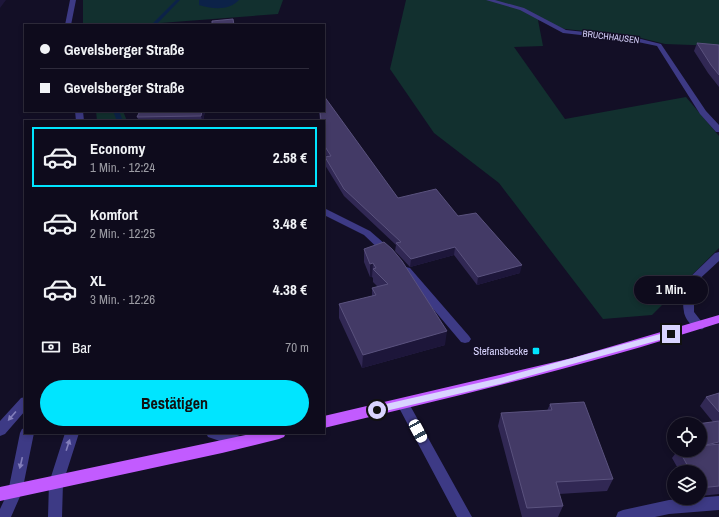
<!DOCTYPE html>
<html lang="de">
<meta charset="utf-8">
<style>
body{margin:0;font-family:"Archivo Narrow",sans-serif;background:#171425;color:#f1f3f6;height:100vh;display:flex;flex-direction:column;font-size:15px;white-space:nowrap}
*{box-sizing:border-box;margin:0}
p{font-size:13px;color:#9b9ba3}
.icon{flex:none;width:22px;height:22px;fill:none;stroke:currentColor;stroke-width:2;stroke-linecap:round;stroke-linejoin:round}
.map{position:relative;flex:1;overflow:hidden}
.details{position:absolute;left:24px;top:120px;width:301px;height:314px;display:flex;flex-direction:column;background:#0e0b1c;border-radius:0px;box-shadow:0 2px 6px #0003,0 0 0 1px #2e2b3b}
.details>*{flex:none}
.guide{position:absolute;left:24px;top:24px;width:301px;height:88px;border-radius:0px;box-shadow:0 2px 6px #0003,0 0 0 1px #2e2b3b;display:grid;align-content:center;height:88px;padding:0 16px;background:#0e0b1c}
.controls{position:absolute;left:667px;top:417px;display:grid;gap:8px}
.controls a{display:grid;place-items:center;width:40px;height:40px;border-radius:50%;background:#0e0b1c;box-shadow:0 2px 6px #0003,0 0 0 1px #2e2b3b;font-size:20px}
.end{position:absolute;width:18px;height:18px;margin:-9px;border:5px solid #d9d4ff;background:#111;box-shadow:0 0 0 2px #111}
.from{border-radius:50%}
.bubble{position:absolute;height:28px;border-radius:14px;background:#0e0b1c;box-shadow:0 2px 6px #0003,0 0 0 1px #2e2b3b;font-size:13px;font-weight:700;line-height:28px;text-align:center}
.car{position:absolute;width:12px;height:24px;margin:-12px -6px;border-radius:5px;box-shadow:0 0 3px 1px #0007;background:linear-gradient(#fff 24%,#345 0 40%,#fff 0 76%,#345 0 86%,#fff 0)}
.guide b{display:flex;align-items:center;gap:14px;height:38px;font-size:15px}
.guide b+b{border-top:1px solid #2e2b3b}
.guide i{width:10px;height:10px;background:#f1f3f6}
ul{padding:7px 0 0;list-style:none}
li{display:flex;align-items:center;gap:12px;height:60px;margin:0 8px 6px;padding:0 8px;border:2px solid transparent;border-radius:0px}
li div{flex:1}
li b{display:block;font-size:15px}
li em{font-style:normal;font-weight:700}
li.current{border-color:#00e5ff}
li>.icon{width:36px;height:36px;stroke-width:1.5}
.pay{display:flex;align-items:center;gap:10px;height:44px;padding:0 16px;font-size:15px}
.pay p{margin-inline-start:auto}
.action{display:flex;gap:8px;margin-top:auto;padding:8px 16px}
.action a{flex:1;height:46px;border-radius:24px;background:#00e5ff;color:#111;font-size:16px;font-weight:700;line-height:46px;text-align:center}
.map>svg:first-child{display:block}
.green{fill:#12302f}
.water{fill:#0c2248}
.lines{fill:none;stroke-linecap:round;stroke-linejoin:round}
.stream{fill:#0c2248;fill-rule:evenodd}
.minor{fill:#3d3a85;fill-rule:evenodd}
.major{fill:#c25bff;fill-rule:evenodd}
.wall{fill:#312854}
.shaded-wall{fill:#1d163a}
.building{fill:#433a66;stroke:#5a527e}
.oneway{fill:#837fbc}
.route{fill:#d9d4ff}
.poi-dot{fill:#00e5ff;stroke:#130f26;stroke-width:1.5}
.labels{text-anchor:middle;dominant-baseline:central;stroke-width:3;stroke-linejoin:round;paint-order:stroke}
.far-street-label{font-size:9px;fill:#d9d4ff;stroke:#130f26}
.poi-label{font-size:11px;fill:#d9d4ff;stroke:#130f26;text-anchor:end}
</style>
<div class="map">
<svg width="719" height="517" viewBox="0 0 719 517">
<rect width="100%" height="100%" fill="#130f26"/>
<!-- green -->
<path class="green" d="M83,0H283L278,14L160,23L156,25H83Z
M406,0H719V46L665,44L633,36L565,29L538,20L543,46L514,47L565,119L686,97L719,136V248L652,315L603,319L499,183L434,133L390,69Z
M96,111H123L127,121H97Z"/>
<!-- water -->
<path class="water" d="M199,0H239C229,11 212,9 199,5Z"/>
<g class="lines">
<!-- stream -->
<path class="stream" d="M176,0H180L156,25H151Z
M113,111H119L123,121H117Z"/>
<!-- minor -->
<path class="minor" d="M70,0H76L71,25H65Z
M486,0H495L524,8L566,30L633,37L661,44L706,111L719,125V132H716L700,114L657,46L633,41L563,33L520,10Z
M75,111H83L84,121H76Z
M324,208L370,231L393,251L394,253L393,255H385L364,235L324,215Z
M719,252V261L694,284V312L705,326L703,329C695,331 685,320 684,312C682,303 684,292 684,283L715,253Z
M406,267L410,268L469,336L471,339L469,342L465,343L461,342L402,272L401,270L402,268Z
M25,397V411L5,434L0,436V421L21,398Z
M403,399L407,400L472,517H457L397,404L399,400Z
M25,428V433H34L22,492L11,517H0V509L8,492L20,433L22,429Z
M65,433H79L63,483L62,517H48L49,483Z
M206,433H231L246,438L248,442L246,446L241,448L208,437Z
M719,496V510L669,514L655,517H616L618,512L623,510L669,500Z"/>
<!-- major -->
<path class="major" d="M719,315V323C589,365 457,396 324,428V416L572,358Z
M255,433H286L284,437L279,439L222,453L0,501V487Z"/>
</g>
<!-- wall -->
<path class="wall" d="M697,43L719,45V87L708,73L694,51Z
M205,111L203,121H139L137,117Z
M319,111H324L398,198L458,216L520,273L477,285L454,255L410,267L395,251L396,245L344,196L325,165V157H327L324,151V121H320Z
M364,249L445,345L362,368L339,318V304L372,296V288L378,287L373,282V278L372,277H370L364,262Z
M719,393V494L700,496V472H680L672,458L678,450H700V424L713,422L700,406L706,397Z
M550,404L613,479L607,491L559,494L563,506L558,517H522L498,426L501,413L547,411Z"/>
<!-- shaded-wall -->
<path class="shaded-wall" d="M0,0H6L0,8Z
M202,111H205L203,121H202L201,116Z
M455,247L454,255L410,267L411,259Z
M373,263L372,277H370V264Z
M522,265L520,273L477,285L478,277Z
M447,331L445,345L362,368L363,355Z
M719,442V449L706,445Z"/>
<!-- building -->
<path class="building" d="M233,19L234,25H212V21Z
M697,43L719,45V75L711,65Z
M324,96L398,198L436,189L458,216L476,213L522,265L478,277L455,247L411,259L396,243L401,242L344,189L325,157L331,156L324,145V121H321L320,111H324Z
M140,111H202L201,116L137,117Z
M384,242L392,249L402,261L447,331L363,355L339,304L376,295L372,288L388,284L373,269L376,268L373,263L370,264L364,249Z
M719,393V412L706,397Z
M584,402L613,479L556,482L563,506L527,508L501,413L552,410L550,404Z
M719,421V442L706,445L700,435V424H697Z
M719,444V486L700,488V472H691L679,450H700V446Z"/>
<!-- one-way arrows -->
<defs><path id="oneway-solid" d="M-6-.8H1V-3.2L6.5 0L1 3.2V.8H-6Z"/></defs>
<g class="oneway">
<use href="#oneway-solid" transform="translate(12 416) rotate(131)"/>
<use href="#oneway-solid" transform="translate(68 445) rotate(-72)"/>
<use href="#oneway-solid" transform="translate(21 463) rotate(103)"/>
</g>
<!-- route -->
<path class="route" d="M671,331L674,332V336L500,384L377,413L373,410L377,406L500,378Z"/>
<!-- markers -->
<rect class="poi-dot" x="532" y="347" width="8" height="8" rx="2"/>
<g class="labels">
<!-- far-street labels -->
<g class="far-street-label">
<text transform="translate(611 37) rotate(7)">BRUCHHAUSEN</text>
</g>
<!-- poi labels -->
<g class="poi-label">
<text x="528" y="351">Stefansbecke</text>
</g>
</g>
</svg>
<div class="controls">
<a><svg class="icon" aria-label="locate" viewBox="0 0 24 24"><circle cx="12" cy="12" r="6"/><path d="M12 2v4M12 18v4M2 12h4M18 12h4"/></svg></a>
<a><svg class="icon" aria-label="layers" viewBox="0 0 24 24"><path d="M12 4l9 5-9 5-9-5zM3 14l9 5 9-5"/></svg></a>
</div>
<i class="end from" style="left:377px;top:410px"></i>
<i class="end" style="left:671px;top:334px"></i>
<div class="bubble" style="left:634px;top:276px;width:74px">1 Min.</div>
<i class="car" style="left:418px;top:431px;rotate:152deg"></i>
<div class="guide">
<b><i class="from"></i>Gevelsberger Straße</b>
<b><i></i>Gevelsberger Straße</b>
</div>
<section class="details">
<ul>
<li class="current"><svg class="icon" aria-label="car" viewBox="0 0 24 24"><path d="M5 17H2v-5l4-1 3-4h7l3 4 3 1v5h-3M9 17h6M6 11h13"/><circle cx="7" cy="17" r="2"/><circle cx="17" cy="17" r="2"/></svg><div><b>Economy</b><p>1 Min. · 12:24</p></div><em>2.58 €</em></li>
<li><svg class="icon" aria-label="car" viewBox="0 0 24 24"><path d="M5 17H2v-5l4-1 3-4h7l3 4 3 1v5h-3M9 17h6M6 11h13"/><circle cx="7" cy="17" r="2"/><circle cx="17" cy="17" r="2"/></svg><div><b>Komfort</b><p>2 Min. · 12:25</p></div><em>3.48 €</em></li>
<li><svg class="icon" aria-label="car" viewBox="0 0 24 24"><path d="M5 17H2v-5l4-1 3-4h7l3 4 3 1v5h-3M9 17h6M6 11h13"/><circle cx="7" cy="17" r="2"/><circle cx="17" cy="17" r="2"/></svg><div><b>XL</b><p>3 Min. · 12:26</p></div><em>4.38 €</em></li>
</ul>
<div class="pay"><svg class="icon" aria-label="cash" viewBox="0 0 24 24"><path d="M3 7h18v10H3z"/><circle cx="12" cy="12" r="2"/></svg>Bar<p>70 m</p></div>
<div class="action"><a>Bestätigen</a></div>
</section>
</div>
